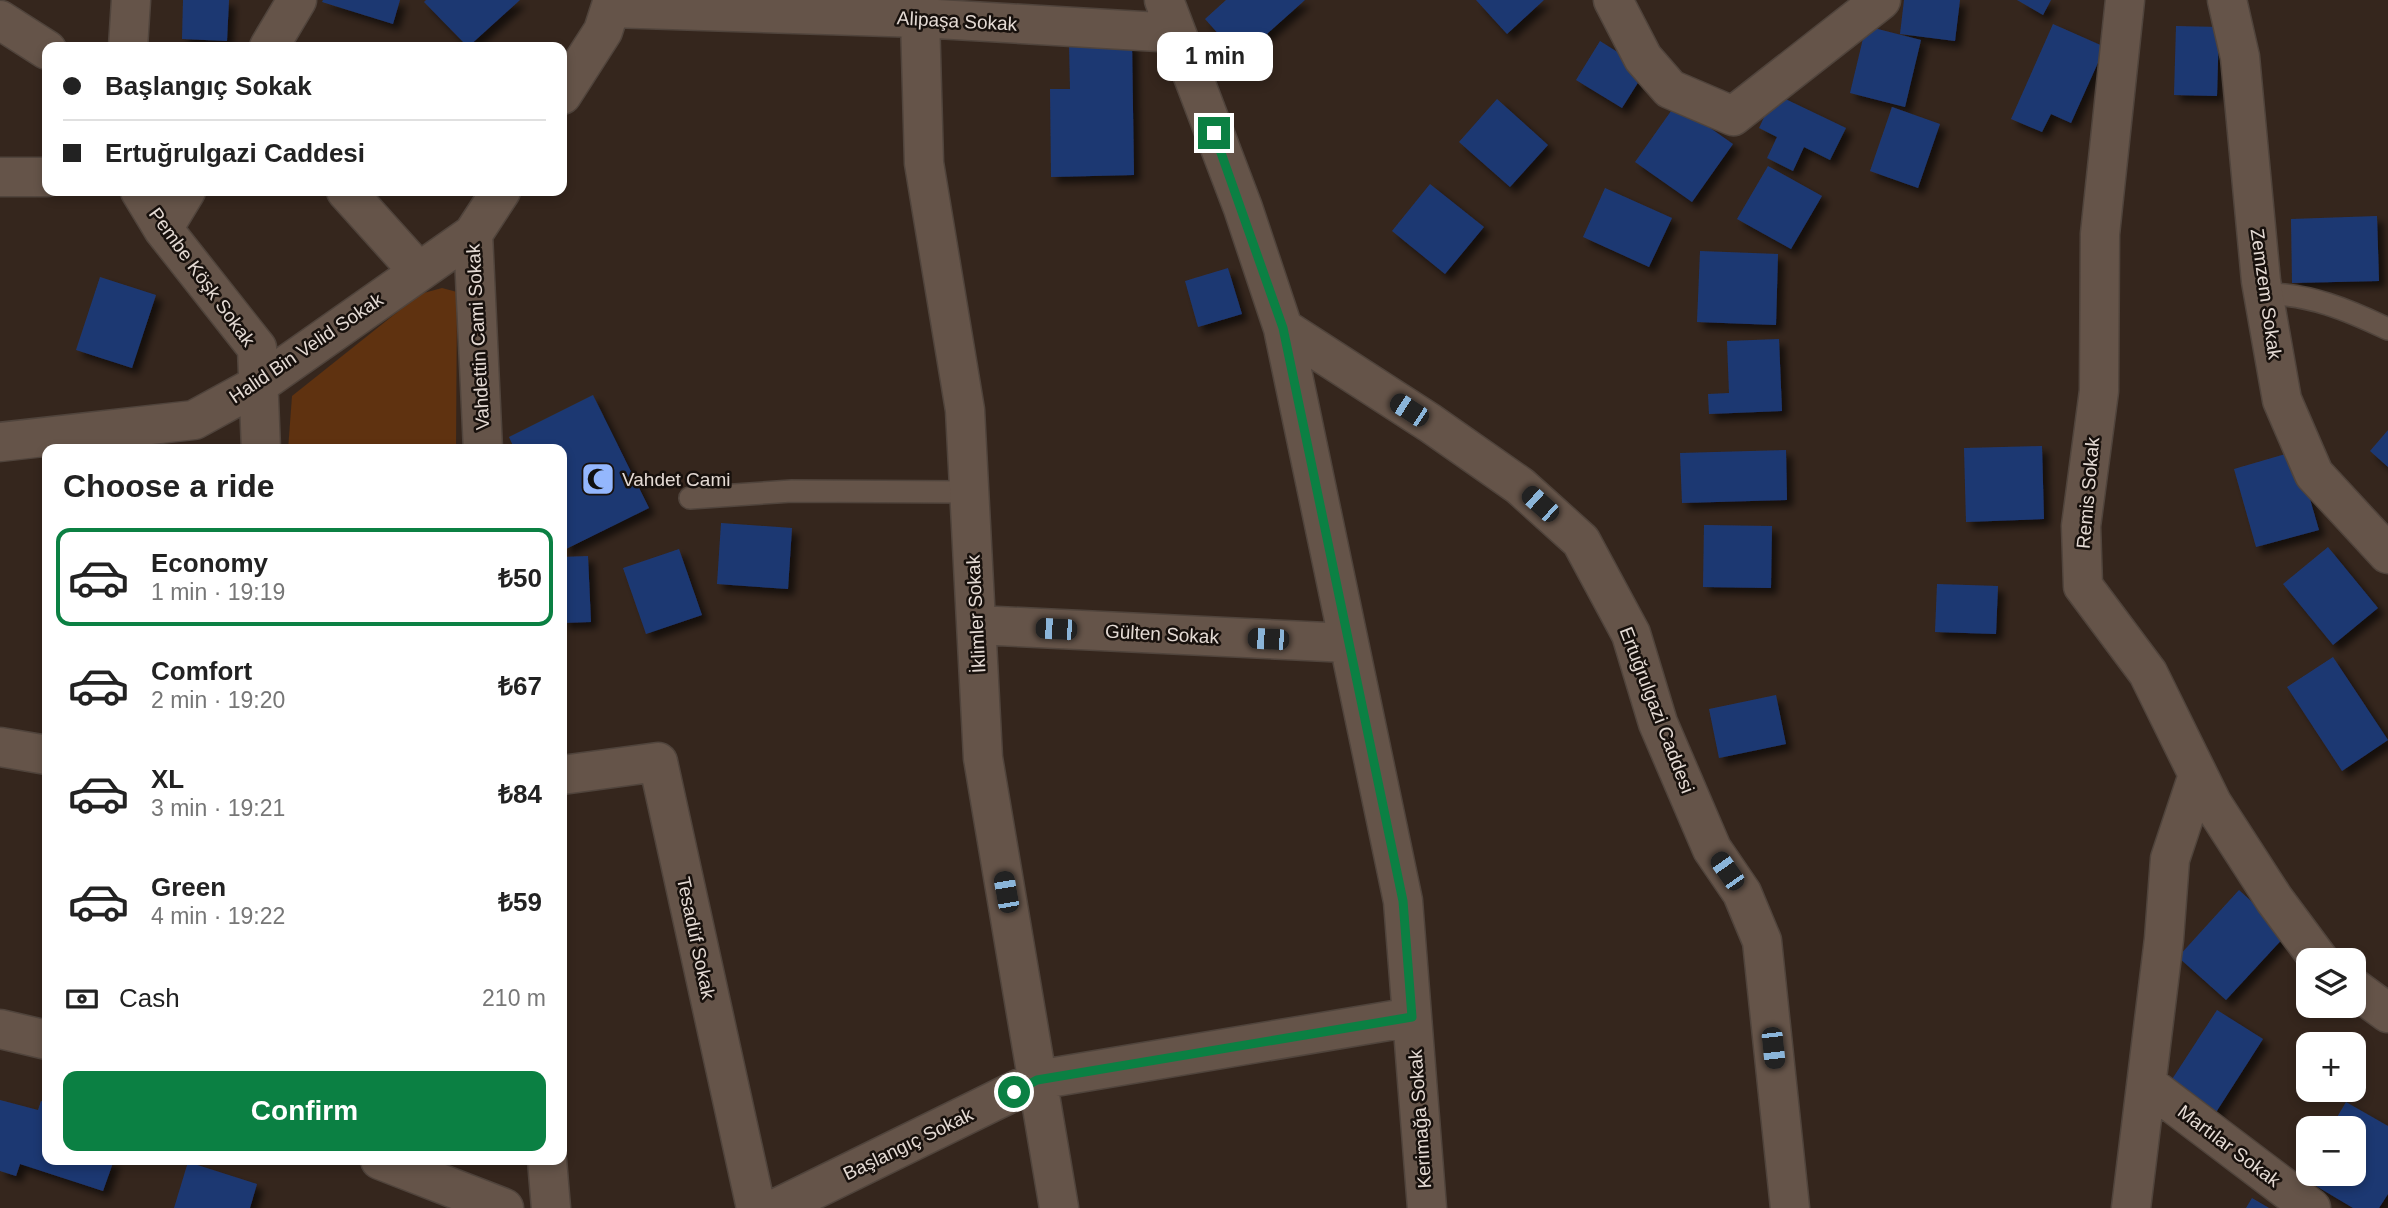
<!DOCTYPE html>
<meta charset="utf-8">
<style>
body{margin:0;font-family:Helvetica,sans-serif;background:#f6f6f6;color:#222;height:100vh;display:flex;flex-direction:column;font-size:26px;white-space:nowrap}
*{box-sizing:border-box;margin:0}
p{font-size:23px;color:#767676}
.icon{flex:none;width:38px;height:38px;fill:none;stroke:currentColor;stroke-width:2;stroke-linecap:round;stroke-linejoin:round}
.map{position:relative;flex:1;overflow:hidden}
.panel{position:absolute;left:42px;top:444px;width:525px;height:721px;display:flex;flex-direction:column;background:#fff;border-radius:14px;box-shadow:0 4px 10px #0003}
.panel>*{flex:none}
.top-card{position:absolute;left:42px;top:42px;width:525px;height:154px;border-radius:14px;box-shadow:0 4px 10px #0003;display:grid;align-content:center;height:154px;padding:0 21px;background:#fff}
.buttons{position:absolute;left:2296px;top:948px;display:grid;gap:14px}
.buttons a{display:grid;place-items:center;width:70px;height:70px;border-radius:14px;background:#fff;box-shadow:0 4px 10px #0003;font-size:35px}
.end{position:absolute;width:32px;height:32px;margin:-16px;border:9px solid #0b8043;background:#fff;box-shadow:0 0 0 4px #fff}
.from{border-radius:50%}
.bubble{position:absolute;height:49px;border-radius:14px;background:#fff;box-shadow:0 4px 10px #0003;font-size:23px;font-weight:800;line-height:49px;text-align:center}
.car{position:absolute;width:21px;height:42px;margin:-21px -10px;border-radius:9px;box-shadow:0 0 5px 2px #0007;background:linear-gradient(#222 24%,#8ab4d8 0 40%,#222 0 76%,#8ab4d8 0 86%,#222 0)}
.top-card b{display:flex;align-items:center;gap:24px;height:66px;font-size:26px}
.top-card b+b{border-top:2px solid #e0e0e0}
.top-card i{width:18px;height:18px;background:#222}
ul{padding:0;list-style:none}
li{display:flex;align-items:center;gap:21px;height:98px;margin:0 14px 10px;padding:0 7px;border:4px solid transparent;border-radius:14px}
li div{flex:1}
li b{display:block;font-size:26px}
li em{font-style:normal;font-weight:800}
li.selected{border-color:#0b8043}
li>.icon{width:63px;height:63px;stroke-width:1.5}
h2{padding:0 21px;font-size:32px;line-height:84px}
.pay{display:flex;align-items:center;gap:18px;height:77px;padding:0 21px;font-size:26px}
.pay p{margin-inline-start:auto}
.cta{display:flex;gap:14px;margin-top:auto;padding:14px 21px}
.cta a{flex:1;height:80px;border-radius:14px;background:#0b8043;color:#fff;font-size:28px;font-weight:800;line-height:80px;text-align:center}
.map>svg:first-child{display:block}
.green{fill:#5f3210}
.building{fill:#1e3872;filter:url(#shadow)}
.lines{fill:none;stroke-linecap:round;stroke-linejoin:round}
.service-casing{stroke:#50443c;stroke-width:24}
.minor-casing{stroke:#50443c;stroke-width:41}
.tertiary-casing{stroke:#50443c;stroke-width:41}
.service{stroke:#655449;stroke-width:21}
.minor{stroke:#655449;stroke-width:38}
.tertiary{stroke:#655449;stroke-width:38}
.route{stroke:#0b8043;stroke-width:9}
.labels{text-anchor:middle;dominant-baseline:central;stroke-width:5;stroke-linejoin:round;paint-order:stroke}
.street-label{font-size:19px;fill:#e4dad4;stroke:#18110d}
.poi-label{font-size:19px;fill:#e4dad4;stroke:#18110d;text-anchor:start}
</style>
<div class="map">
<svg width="2388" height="1208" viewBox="0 0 2388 1208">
<defs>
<filter id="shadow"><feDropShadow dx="6" dy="6" stdDeviation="3.5" flood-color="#0009"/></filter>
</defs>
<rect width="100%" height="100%" fill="#35261d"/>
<!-- green -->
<path class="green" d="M442,288L457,292L456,450H288L292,396L420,294Z"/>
<!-- building -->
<path class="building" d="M183,0H229L227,41L182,39Z
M323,0H400L393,24L322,2Z
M426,0H520L468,47L424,2Z
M1226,0H1305L1240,58L1205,19Z
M1476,0H1544L1507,34Z
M1904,0H1960L1955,41L1900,34Z
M2017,0H2051L2043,15Z
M2053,24L2105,47L2071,123L2051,114L2042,132L2011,119Z
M1866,26L1921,40L1905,107L1850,93Z
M2176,26L2219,27L2217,96L2174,95Z
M1600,41L1646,70L1622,108L1576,80Z
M1132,42L1134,175L1051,177L1050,89H1070L1069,43Z
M1775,94L1846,128L1830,160L1804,147L1793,171L1767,158L1777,137L1759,128Z
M1497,99L1548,145L1510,187L1459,142Z
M1676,104L1733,144L1692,202L1635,162Z
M1892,107L1940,124L1918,188L1870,171Z
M1768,166L1822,196L1791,249L1737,219Z
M1430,184L1484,227L1445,274L1392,231Z
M1605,188L1672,218L1649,267L1583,237Z
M2377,216L2379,281L2292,283L2291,219Z
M1700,251L1778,254L1776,325L1697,322Z
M1228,268L1242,314L1198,327L1185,281Z
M100,277L156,295L132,368L76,350Z
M1779,339L1782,411L1709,414L1708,394L1729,393L1727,341Z
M593,395L649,508L564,550L562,450H515L509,437Z
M2388,430V467L2370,451Z
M2042,446L2044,519L1966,522L1964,448Z
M1786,450L1787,500L1682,503L1680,453Z
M2296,451L2319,530L2256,547L2234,469Z
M721,523L792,528L788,589L717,584Z
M1704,525L1772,526L1771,588L1703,587Z
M2328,547L2378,608L2333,645L2283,584Z
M679,549L702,615L646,634L623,568Z
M588,556L591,622L562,623V557Z
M1937,584L1998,586L1996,634L1935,632Z
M2333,657L2388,740L2342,771L2287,687Z
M1776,695L1786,744L1719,758L1709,709Z
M2239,890L2287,934L2226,1000L2178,957Z
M2217,1010L2263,1039L2213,1117L2167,1087Z
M0,1100L38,1110L41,1101L47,1103V1160H114L103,1191L20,1164L16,1176L0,1171Z
M2346,1102L2388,1126V1194L2379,1208H2353L2301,1177L2308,1164V1174H2354V1129H2330Z
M188,1162L257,1184L250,1208H174Z
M2252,1198L2269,1208H2246Z"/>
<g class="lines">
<defs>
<path id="service" d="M2263,294C2308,293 2348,310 2388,329
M690,498L792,491L969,492"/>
<path id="minor" d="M1164,0L1243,208L1283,328L1430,423L1520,486L1581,541L1631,634L1658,723L1712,849L1742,893L1762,941L1790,1208
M1613,0L1643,58L1670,89L1733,116L1881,0
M2125,0L2100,234L2099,391L2081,526L2083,586L2148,673L2212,803L2274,899L2320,961
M2227,0L2240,57L2261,281L2282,400L2314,474L2388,554
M611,8L920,18L1176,33
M920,18L924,163L965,410L983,758L1059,1208
M0,20L47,50
M128,47L131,0
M269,47L297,0
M562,95L603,31L613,0
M0,177H47
M140,191L163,229L257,348L261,450
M346,191L419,272
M163,229L186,191
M1283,328L1403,901L1427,1208
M0,442L194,420L258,385L473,234
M483,450L473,234L501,191
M977,625L1348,643
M0,747L47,755
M562,775L658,762L756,1208
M2354,988L2388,1013
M2147,1084L2311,1208
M547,1160L551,1208
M777,1208L1037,1080L1412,1017
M2131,1208L2164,939L2170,859L2198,775"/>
<path id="tertiary" d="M0,1029L47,1040
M380,1160L504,1208"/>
</defs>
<!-- service casing -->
<use href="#service" class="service-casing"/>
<!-- minor casing -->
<use href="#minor" class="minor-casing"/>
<!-- tertiary casing -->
<use href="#tertiary" class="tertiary-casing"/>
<!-- service -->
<use href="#service" class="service"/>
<!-- minor -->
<use href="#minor" class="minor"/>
<!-- tertiary -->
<use href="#tertiary" class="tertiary"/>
</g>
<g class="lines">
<!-- route -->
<path class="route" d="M1014,1092L1037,1080L1412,1017L1403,901L1283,328L1214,133"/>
</g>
<!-- icons -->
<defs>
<symbol id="mosque-square" viewBox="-11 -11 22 22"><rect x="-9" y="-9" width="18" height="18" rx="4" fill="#94b7fd" stroke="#18110d"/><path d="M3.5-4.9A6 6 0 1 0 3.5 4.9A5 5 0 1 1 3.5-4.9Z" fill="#111"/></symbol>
</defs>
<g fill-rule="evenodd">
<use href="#mosque-square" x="579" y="460" width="38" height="38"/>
</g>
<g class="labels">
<!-- street labels -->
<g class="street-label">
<text transform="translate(957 21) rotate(3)">Alipaşa Sokak</text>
<text transform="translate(202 277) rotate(54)">Pembe Köşk Sokak</text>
<text transform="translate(2266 294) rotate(82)">Zemzem Sokak</text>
<text transform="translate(478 337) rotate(-93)">Vahdettin Cami Sokak</text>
<text transform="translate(306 348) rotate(-34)">Halid Bin Velid Sokak</text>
<text transform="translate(2088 493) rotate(-85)">Remis Sokak</text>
<text transform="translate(976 614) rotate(-93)">İklimler Sokak</text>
<text transform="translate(1162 634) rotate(3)">Gülten Sokak</text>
<text transform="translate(1657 710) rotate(69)">Ertuğrulgazi Caddesi</text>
<text transform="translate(696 938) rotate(78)">Tesadüf Sokak</text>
<text transform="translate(1420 1119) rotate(-94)">Kerimağa Sokak</text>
<text transform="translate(908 1144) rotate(-26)">Başlangıç Sokak</text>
<text transform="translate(2229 1146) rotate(37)">Martılar Sokak</text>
</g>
<!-- poi labels -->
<g class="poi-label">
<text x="622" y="479">Vahdet Cami</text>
</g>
</g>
</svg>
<div class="buttons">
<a><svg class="icon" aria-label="layers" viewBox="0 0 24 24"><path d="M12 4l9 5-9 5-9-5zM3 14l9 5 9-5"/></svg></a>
<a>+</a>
<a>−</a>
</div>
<i class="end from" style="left:1014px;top:1092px"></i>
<i class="end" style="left:1214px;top:133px"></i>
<div class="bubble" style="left:1157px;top:32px;width:116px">1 min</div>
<i class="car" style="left:1409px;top:410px;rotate:303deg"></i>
<i class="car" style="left:1540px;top:504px;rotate:312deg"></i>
<i class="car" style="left:1056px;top:629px;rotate:273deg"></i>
<i class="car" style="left:1268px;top:639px;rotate:273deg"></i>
<i class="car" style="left:1727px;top:871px;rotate:325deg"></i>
<i class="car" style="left:1006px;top:892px;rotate:350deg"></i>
<i class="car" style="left:1773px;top:1048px;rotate:174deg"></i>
<div class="top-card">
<b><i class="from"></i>Başlangıç Sokak</b>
<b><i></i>Ertuğrulgazi Caddesi</b>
</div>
<section class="panel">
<h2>Choose a ride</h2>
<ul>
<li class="selected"><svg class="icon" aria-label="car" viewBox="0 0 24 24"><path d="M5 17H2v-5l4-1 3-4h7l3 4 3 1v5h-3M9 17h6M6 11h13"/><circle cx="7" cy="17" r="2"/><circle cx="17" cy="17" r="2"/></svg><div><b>Economy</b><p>1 min · 19:19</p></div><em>₺50</em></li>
<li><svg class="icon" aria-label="car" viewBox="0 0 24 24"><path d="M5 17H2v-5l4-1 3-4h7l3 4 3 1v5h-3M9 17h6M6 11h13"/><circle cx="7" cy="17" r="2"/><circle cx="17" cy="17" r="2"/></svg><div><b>Comfort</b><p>2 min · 19:20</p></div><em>₺67</em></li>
<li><svg class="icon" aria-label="car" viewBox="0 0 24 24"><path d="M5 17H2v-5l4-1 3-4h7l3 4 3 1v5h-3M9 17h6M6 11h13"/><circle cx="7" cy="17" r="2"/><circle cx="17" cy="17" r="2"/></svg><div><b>XL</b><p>3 min · 19:21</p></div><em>₺84</em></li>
<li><svg class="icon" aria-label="car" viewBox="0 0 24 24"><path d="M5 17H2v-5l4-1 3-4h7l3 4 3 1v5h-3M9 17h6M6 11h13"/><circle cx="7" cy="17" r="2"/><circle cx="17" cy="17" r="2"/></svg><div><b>Green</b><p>4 min · 19:22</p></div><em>₺59</em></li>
</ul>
<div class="pay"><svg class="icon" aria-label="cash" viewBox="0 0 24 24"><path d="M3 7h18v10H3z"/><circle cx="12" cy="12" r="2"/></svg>Cash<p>210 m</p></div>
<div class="cta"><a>Confirm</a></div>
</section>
</div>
